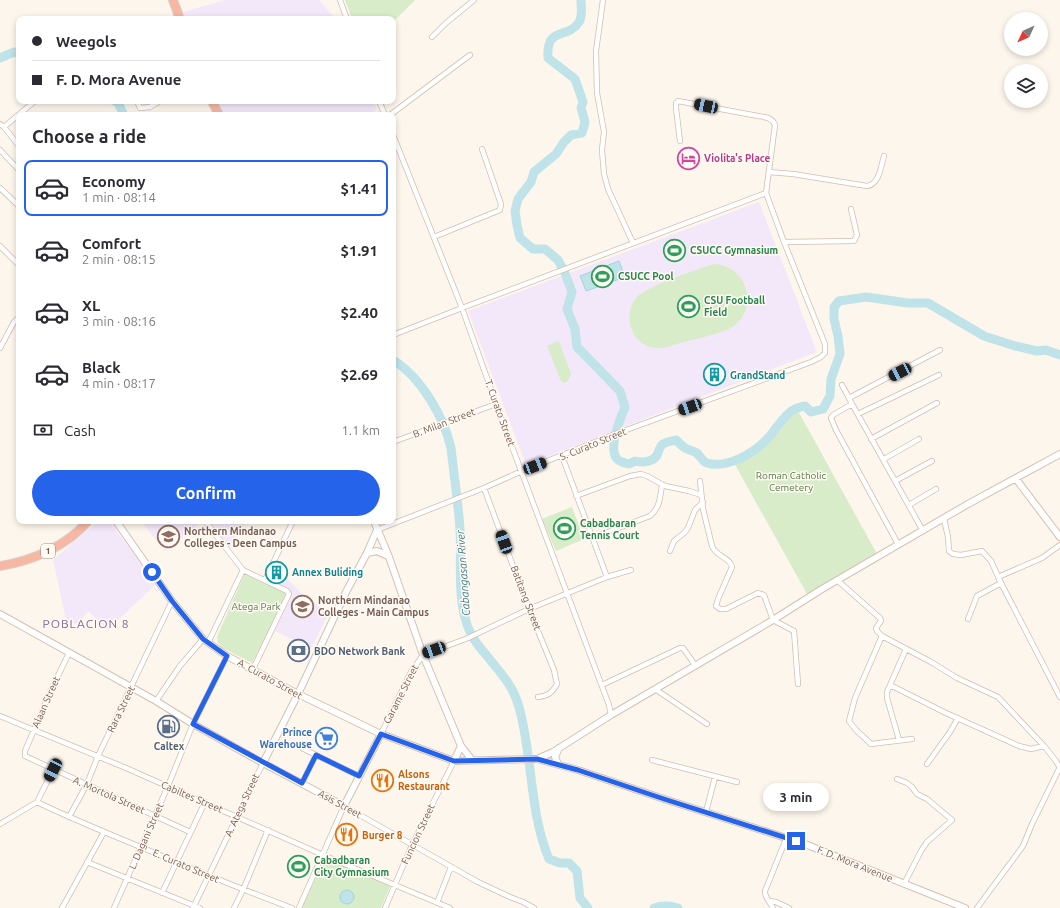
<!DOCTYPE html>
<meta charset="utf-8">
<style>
body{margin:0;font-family:Ubuntu,sans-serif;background:#f7f7f7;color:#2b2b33;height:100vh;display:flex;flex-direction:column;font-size:15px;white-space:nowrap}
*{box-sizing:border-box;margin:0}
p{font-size:13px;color:#7c7c81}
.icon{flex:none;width:22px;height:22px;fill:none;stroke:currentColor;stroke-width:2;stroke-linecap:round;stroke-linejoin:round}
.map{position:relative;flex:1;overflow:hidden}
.details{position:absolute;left:16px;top:112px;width:380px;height:412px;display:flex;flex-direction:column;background:#fff;border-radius:8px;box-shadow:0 2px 6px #0003}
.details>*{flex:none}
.top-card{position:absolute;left:16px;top:16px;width:380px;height:88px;border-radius:8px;box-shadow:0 2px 6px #0003;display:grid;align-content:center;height:88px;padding:0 16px;background:#fff}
.needle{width:26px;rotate:226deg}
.buttons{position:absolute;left:1004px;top:12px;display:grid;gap:8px}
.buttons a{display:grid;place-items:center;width:44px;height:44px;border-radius:50%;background:#fff;box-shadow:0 2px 6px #0003;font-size:20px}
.end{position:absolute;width:18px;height:18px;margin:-9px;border:5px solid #2563eb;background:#fff;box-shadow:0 0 0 2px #fff}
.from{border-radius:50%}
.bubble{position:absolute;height:28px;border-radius:14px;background:#fff;box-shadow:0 2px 6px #0003;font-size:13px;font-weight:700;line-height:28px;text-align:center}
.car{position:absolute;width:12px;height:24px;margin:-12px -6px;border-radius:5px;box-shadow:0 0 3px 1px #0007;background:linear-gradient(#222 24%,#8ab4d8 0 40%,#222 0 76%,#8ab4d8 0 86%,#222 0)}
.top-card b{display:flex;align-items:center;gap:14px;height:38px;font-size:15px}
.top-card b+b{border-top:1px solid #e1e1e2}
.top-card i{width:10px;height:10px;background:#2b2b33}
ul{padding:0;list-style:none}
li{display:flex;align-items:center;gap:12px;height:56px;margin:0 8px 6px;padding:0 8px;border:2px solid transparent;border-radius:8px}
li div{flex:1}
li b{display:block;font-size:15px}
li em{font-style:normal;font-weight:700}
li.active{border-color:#2563eb}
li>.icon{width:36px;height:36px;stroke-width:1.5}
h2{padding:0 16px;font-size:18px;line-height:48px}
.pay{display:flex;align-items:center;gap:10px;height:44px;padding:0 16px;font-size:15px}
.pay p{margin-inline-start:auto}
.primary-button{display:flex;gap:8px;margin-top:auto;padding:8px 16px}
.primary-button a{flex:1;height:46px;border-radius:24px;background:#2563eb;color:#fff;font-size:16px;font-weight:700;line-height:46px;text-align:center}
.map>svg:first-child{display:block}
.education{fill:#f3e8fa}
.green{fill:#d8ecc9}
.water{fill:#bfe3e8;stroke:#a5d3da}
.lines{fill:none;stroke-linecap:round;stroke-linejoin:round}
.river{stroke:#bfe3e8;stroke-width:9}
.street-casing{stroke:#d1beb0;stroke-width:6}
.secondary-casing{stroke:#d6c0b0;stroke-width:8}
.highway-casing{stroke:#dad1cd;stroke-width:10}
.street{stroke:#fff;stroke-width:4.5}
.secondary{stroke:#fff;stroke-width:6}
.highway{stroke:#f7b7a3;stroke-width:8}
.route{stroke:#2563eb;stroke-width:5}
.labels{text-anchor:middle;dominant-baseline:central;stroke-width:3;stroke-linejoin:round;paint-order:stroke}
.shield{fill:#fffaf3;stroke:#a28b7f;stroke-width:1}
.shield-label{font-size:9px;font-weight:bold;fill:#7a5c4d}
.hotel-label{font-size:10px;font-weight:bold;fill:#b23c85;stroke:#fffaf3;text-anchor:start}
.leisure-label{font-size:10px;font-weight:bold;fill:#27864d;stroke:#fffaf3;text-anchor:start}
.culture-label{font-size:10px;font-weight:bold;fill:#0d838f;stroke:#fffaf3;text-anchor:start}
.street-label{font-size:10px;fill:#7a5c4d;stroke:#fffaf3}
.park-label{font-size:10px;fill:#537a41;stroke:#fffaf3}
.education-label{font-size:10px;font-weight:bold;fill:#785e54;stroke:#fffaf3;text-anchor:start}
.service-label{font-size:10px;font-weight:bold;fill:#4e5e75;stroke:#fffaf3;text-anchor:start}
.shop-label{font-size:10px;font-weight:bold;fill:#366cbe;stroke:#fffaf3;text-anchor:end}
.food-label{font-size:10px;font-weight:bold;fill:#c56008;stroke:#fffaf3;text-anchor:start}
.water-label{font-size:11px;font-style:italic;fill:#437c86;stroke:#fffaf3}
.quarter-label{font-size:12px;letter-spacing:1px;fill:#846695;stroke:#fffaf3}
</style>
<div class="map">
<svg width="1060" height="908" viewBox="0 0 1060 908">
<rect width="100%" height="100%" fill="#fdf6ec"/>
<!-- education -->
<path class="education" d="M225,0H319L336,19H186L183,12Z
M218,101H373L377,110L364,115H223Z
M759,202L817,352L526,465L468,311Z
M98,521H109L157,583L108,630L88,611L79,623L67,624L53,560Z
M141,521H198L200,523L165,551Z
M207,521H246L229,550Z
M275,566L309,601L330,611L311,649L275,631L293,593L268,579Z"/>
<!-- green -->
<path class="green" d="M345,0H415L393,22V19H352Z
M714,264C746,265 760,306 734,326C725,333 690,340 677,344C668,347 659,350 650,347C629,341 623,312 637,297C647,286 698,269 714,264Z
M559,341L571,374L568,381L565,383L561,381L547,346Z
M797,409L877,554L807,594L733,461L755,454L770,440L781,421Z
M572,507L584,539L556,551L542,519Z
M247,574L284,592L287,595L252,663L221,647L218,643L217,637L244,575Z
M325,858L390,886L381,908H302Z"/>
<!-- water -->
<path class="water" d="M619,261L625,277L586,291L580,276Z
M340 897a7 7 0 1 1 14 0a7 7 0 1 1-14 0Z"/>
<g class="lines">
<!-- river -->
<path class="river" d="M581,0C581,7 583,16 579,22C568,40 546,25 548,58L575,79L583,102L581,108L585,122L582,133L571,135L564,142L556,154L534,172L531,182L518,199L515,211L517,225L520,238L533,249H545L558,260L565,273L572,292L567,309L575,329L577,347L620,391L625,407C620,419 608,448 617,459C620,462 625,463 629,464L635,461C643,463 655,462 658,453C659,450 660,446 663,444C666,442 672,441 676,440C679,443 682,446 685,448C689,450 693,451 697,453C700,456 703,462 707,463C726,469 755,453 767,439C779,427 786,408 805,406L811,412L823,409L830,396L831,379L840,354L838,336L834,319V307L839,301L866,297L908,303H928L984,336L1015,346L1037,351L1046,350L1060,355
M0,58L14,52L19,54
M115,101L118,103L124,115
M393,360C421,377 444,417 451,448C454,475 458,502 460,529C462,562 456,602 470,632C474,641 481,649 487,656C500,672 514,687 519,707C533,757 529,811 549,859L560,863H569L577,871L580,898L588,908
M654,908C662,905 669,905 678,908"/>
<defs>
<path id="street" d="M340,0L347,19
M603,0L596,51L597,93L604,132L602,150L604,174L608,189L633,243
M432,37L446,23L474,0
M137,101L140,108L150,107L160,101
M379,101L385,115
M390,115L470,55
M0,124L4,127L19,146
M4,127L35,101
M393,135L462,308L502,420L609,705L611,715
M0,150L19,170
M769,172L793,174L867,186C879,185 881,166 884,156
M0,188L19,206
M434,237L500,210L501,204L482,149
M784,242L854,241L857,235L851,209
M0,246L19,265
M393,335L462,308L766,193
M0,348L14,322L19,317
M842,385L849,398
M852,404L849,398L940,350
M858,414L939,375
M871,439L937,403
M393,442L496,404
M884,459L919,439
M700,481L703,509L712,546C716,557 730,557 732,567L718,599L716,606L720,609H726L758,593L764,595L773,620L794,631L798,684
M895,481L932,461
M484,488L529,609L554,670L557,684C552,693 548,696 538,697
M576,496L630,476L641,474L647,476L665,486L689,491L701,495
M909,505L936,489
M944,519L948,537L949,551L953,554L961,555L982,551L991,561L1001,583L1060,697
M205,521L243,570L287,591L289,594L253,669
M377,530L484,488L522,471L610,436L811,362L821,357L825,353V344L784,242L766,193L775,125C772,117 764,117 758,116L678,101L676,103V108L680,141
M592,538L650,516C660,508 660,497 662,485
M898,544L836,430L831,418L833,415L852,404L923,531
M670,551L674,541L684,533L688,528L695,510L703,502
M607,577L631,570
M998,577L1042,558L1060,545
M265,580L293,521
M837,580L880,618L881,621L876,628L877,631L882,636L855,698L849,721L856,730L871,744L912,739
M968,619L977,596L1001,583
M882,636L931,662L957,678L998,697L1044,746L1056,761L1060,768
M208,643L243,570
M69,653L51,690L25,751V756L190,832
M602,685L680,648H683L695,665
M890,685L946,713L1019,746L1031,749L1044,746
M655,689L707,724
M156,701L180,666L203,639
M0,716L126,768L323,855L450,908
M381,734L411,672L423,655L468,638L529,609L607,577L562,456
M899,740L887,698V692L906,649
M302,748L316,755
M652,760L737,782
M927,764L950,732L958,718
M897,779L907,783L912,787L917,794L927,799L952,820L927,842L921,851L904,884
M302,783L316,755L359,776
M37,802C72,819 107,833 143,848C192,869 241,889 292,908
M706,812L715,777
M69,817L87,784L98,756L172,601
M0,824L37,802L53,770
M87,862L200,908
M162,893L205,802
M770,901L776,902L789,908
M437,903L451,867
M62,908L104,832
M114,908L168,786L193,724L227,656
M193,908L263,763
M234,908L243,890L268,830
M299,908L344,806L478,882L510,897L523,902L534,908
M385,908L412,845L454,761
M773,908C771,903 764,897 765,891L786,839
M977,908L1023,846L1032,824L1060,767"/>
<path id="secondary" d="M1016,479L1060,537
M116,521L172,601L203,639L227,656L298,694L381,734L454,761L533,759H537L553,752L611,715L773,620L822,589L968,504L1060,454
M374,521L389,557L423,655L461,746L472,760
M367,553L377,551L388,556
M0,614L156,701L193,724L263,763L344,806L381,734
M537,759L578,770L664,799L805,844L965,908
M454,761L461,746
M263,763L298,694L346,592L367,553L377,530
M558,764L555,757L559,748"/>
<path id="highway" d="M173,0L180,19
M212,101L219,115
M0,566C32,561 67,546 88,521"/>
</defs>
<!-- street casing -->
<use href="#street" class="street-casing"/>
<!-- secondary casing -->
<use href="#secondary" class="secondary-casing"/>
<!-- highway casing -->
<use href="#highway" class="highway-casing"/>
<!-- street -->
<use href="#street" class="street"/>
<!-- secondary -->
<use href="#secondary" class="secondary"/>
<!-- highway -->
<use href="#highway" class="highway"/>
</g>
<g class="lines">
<!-- route -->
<path class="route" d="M152,572L172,601L203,639L227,656L193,724L302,783L316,755L359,776L381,734L454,761L537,759L578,770L664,799L796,841"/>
</g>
<!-- icons -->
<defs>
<symbol id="hotel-ring" viewBox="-11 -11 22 22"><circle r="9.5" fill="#fffaf3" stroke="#d1479c" stroke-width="1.5"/><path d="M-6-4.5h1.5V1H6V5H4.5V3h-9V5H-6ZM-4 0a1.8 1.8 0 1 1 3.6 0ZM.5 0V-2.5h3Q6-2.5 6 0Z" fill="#d1479c"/></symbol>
<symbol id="stadium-ring" viewBox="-11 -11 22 22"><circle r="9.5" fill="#fffaf3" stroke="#2e9e5b" stroke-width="1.5"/><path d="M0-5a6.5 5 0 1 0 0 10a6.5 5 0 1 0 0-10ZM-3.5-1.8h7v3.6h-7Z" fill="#2e9e5b"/></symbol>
<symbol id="building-ring" viewBox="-11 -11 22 22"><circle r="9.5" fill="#fffaf3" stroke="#0f9aa8" stroke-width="1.5"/><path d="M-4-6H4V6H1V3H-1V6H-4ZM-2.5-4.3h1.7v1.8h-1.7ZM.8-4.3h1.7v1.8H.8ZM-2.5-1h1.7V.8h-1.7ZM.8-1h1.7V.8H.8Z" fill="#0f9aa8"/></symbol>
<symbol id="university-ring" viewBox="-11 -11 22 22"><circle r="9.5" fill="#fffaf3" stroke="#8d6e63" stroke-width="1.5"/><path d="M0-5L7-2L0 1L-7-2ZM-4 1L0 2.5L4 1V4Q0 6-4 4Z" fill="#8d6e63"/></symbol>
<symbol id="bank-ring" viewBox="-11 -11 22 22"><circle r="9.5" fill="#fffaf3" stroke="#5c6f8a" stroke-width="1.5"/><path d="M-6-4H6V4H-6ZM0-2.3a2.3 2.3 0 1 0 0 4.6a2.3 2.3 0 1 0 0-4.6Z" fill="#5c6f8a"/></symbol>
<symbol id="fuel-ring" viewBox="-11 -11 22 22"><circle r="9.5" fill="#fffaf3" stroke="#5c6f8a" stroke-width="1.5"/><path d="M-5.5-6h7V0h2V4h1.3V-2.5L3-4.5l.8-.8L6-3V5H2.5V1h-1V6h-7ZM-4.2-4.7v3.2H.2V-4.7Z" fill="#5c6f8a"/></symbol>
<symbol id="supermarket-ring" viewBox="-11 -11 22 22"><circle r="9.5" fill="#fffaf3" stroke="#3f7fe0" stroke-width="1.5"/><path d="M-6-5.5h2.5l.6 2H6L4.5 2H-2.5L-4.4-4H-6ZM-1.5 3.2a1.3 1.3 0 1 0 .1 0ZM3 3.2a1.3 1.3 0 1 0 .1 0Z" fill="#3f7fe0"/></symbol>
<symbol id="restaurant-ring" viewBox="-11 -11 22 22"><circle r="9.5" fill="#fffaf3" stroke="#e8710a" stroke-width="1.5"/><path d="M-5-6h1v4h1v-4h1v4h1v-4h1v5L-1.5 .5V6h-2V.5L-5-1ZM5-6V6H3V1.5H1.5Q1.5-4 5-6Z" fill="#e8710a"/></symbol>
</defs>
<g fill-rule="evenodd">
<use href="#hotel-ring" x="676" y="146" width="25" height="25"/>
<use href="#stadium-ring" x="662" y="238" width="25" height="25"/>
<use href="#stadium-ring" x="590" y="264" width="25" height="25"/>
<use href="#stadium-ring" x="676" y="294" width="25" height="25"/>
<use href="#building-ring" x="702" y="362" width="25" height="25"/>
<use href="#stadium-ring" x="552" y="516" width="25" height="25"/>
<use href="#university-ring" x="156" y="524" width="25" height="25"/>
<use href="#building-ring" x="264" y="560" width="25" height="25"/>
<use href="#university-ring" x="290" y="594" width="25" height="25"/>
<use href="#bank-ring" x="286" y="638" width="25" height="25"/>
<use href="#fuel-ring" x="156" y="714" width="25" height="25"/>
<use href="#supermarket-ring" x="314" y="726" width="25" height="25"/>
<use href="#restaurant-ring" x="370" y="768" width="25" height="25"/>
<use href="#restaurant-ring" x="334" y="822" width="25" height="25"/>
<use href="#stadium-ring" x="286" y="854" width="25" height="25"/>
</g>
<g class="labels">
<!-- shield labels -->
<rect class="shield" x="41" y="544" width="14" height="14" rx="3"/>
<g class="shield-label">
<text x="48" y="551">1</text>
</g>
<!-- hotel labels -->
<g class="hotel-label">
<text x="704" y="158">Violita's Place</text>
</g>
<!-- leisure labels -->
<g class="leisure-label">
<text x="690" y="250">CSUCC Gymnasium</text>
<text x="618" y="276">CSUCC Pool</text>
<text x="704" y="300">CSU Football<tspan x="704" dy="12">Field</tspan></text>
<text x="580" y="523">Cabadbaran<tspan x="580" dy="12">Tennis Court</tspan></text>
<text x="314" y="860">Cabadbaran<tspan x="314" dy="12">City Gymnasium</tspan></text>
</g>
<!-- culture labels -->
<g class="culture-label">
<text x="730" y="375">GrandStand</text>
<text x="292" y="572">Annex Buliding</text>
</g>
<!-- street labels -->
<g class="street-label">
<text transform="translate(500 413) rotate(70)">T. Curato Street</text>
<text transform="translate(444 423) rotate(-21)">B. Milan Street</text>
<text transform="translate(593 444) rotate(-22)">S. Curato Street</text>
<text transform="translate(526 598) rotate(69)">Batitang Street</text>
<text transform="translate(270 679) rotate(29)">A. Curato Street</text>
<text transform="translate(401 694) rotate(-63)">Garame Street</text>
<text transform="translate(46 702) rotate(-66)">Alaan Street</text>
<text transform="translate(121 709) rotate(-64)">Rara Street</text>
<text transform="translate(109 795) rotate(24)">A. Mortola Street</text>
<text transform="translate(192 797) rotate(23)">Cabiltes Street</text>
<text transform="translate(340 804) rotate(29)">Asis Street</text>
<text transform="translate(242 805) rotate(-65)">A. Atega Street</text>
<text transform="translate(418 834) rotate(-65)">Funcion Street</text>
<text transform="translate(146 836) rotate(-66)">L. Dagani Street</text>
<text transform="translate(855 864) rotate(22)">F. D. Mora Avenue</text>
<text transform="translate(186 866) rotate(23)">E. Curato Street</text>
</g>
<!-- park labels -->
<g class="park-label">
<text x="791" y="475">Roman Catholic<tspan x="791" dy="12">Cemetery</tspan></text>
<text x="256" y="606">Atega Park</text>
</g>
<!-- education labels -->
<g class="education-label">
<text x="184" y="531">Northern Mindanao<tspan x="184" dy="12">Colleges - Deen Campus</tspan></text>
<text x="318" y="600">Northern Mindanao<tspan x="318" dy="12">Colleges - Main Campus</tspan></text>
</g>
<!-- service labels -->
<g class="service-label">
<text x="314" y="651">BDO Network Bank</text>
<text x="169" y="746" text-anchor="middle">Caltex</text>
</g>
<!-- shop labels -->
<g class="shop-label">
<text x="312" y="732">Prince<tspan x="312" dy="12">Warehouse</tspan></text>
</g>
<!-- food labels -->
<g class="food-label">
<text x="398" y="774">Alsons<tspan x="398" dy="12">Restaurant</tspan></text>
<text x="362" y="835">Burger 8</text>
</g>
<!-- water labels -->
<g class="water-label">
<text transform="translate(463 573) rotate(-94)">Cabangasan River</text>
</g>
<!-- quarter labels -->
<g class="quarter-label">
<text x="86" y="623">POBLACION 8</text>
</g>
</g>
</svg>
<div class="buttons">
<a><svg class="needle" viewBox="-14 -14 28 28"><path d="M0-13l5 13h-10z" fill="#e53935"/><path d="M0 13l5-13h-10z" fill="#7c7c81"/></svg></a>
<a><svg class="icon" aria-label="layers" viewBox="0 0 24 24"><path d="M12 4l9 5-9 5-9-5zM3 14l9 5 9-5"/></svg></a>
</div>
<i class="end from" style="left:152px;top:572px"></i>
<i class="end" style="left:796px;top:841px"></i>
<div class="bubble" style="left:763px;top:783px;width:66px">3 min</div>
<i class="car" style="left:706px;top:106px;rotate:282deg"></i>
<i class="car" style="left:900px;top:372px;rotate:243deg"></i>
<i class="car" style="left:690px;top:407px;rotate:250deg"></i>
<i class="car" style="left:535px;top:466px;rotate:69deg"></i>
<i class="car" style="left:504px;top:542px;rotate:340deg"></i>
<i class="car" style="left:434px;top:650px;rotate:250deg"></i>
<i class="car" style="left:53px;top:770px;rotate:207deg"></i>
<div class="top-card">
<b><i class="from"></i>Weegols</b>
<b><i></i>F. D. Mora Avenue</b>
</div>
<section class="details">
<h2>Choose a ride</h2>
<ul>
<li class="active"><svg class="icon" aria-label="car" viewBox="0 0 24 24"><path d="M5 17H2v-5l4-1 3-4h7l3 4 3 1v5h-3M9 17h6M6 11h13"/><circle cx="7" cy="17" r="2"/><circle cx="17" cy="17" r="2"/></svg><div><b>Economy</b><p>1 min · 08:14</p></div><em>$1.41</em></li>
<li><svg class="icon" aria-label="car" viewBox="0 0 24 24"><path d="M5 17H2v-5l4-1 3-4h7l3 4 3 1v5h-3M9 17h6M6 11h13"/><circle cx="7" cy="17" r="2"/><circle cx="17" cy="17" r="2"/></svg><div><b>Comfort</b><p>2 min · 08:15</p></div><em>$1.91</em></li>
<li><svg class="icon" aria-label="car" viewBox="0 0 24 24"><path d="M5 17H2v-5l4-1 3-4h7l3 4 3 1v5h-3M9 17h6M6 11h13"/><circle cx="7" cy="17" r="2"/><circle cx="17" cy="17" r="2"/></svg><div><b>XL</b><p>3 min · 08:16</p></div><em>$2.40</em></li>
<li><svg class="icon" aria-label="car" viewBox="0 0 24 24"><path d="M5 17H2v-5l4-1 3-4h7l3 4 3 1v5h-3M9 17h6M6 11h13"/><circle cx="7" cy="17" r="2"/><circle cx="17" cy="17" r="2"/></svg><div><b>Black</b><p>4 min · 08:17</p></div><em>$2.69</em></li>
</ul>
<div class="pay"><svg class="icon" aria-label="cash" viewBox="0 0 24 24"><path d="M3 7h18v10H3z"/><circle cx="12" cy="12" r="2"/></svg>Cash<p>1.1 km</p></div>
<div class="primary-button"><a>Confirm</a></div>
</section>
</div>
